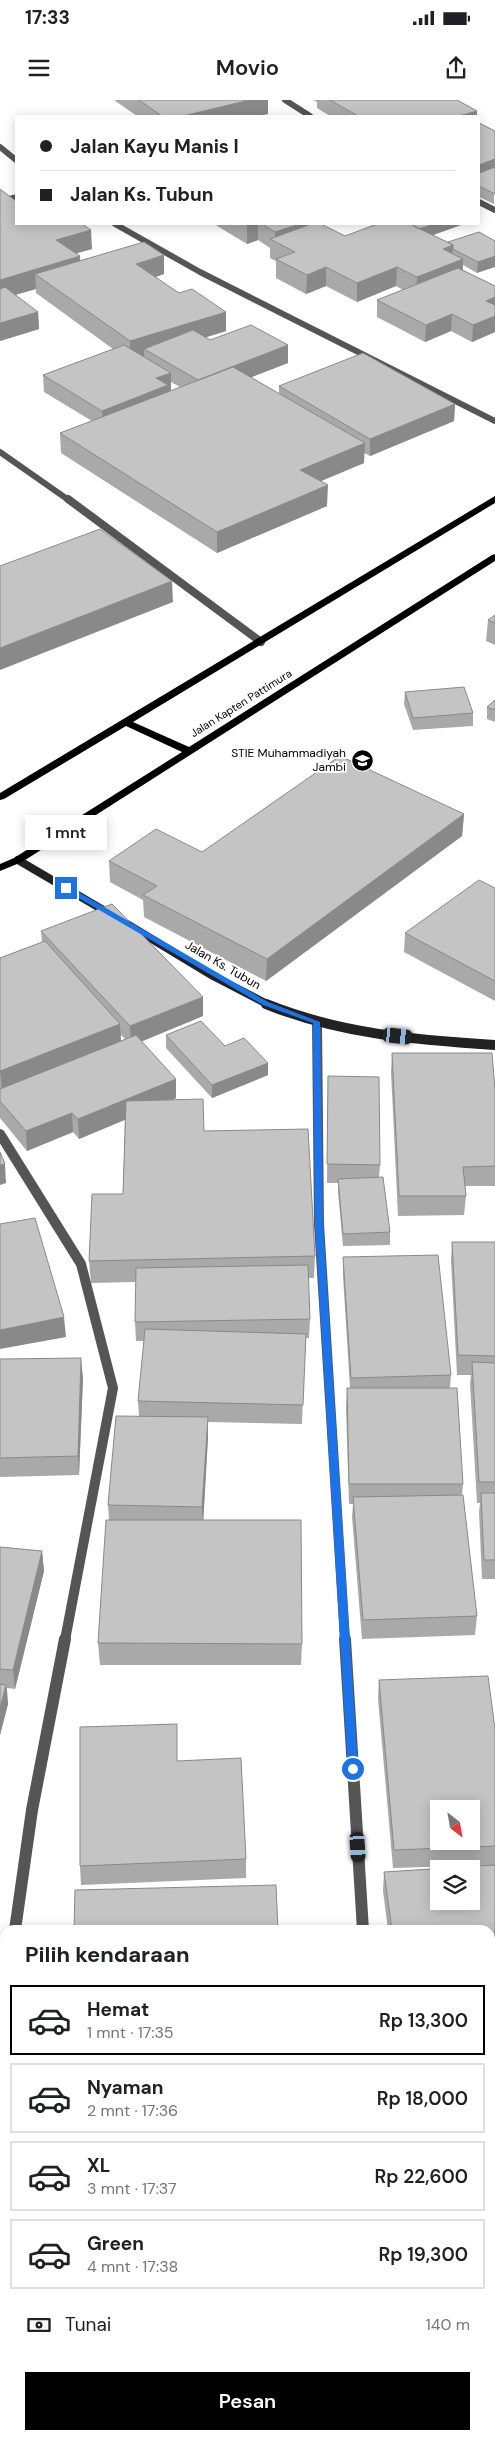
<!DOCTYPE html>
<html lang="id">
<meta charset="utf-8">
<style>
body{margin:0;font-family:"DM Sans",sans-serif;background:#f6f6f6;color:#202124;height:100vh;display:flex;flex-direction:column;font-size:19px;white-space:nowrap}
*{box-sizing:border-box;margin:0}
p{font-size:16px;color:#757577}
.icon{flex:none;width:28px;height:28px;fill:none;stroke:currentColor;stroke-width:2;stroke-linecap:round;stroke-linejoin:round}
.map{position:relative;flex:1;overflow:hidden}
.details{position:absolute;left:0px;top:1825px;width:495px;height:515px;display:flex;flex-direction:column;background:#fff;border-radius:15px 15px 0 0;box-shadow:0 2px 12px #0003}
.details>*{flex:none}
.top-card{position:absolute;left:15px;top:15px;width:465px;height:110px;border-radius:0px;box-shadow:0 2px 12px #0003;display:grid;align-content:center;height:110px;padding:0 25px;background:#fff}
.needle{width:32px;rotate:149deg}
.fabs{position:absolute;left:430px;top:1700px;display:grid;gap:10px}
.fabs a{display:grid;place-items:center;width:50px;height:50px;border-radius:0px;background:#fff;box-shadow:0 2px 12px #0003;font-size:25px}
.end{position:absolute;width:22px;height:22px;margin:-11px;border:6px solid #1a73e8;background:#fff;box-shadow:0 0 0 2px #fff}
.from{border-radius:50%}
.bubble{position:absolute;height:35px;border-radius:0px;background:#fff;box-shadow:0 2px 12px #0003;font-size:16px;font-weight:600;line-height:35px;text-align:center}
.car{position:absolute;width:15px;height:30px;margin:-15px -8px;border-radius:6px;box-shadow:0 0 4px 1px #0007;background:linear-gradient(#222 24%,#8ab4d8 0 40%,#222 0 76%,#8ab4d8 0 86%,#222 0)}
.top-card b{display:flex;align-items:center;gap:18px;height:48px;font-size:19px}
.top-card b+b{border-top:1px solid #e0e0e0}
.top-card i{width:12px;height:12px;background:#202124}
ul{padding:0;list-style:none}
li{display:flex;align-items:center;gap:15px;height:70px;margin:0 10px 8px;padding:0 15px;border:2px solid #e0e0e0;border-radius:0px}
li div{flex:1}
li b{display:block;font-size:19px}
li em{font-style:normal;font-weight:600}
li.on{border-color:#000}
li>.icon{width:45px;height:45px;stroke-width:1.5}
h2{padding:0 25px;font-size:22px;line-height:60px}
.pay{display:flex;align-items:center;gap:12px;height:55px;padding:0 25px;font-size:19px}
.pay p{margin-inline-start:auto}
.primary-button{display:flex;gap:10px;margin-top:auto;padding:10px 25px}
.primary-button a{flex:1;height:58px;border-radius:0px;background:#000;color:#fff;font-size:20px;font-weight:600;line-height:58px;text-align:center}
.status{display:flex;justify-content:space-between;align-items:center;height:35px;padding:0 25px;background:#fff;direction:ltr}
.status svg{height:14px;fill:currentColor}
header{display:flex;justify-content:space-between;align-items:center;height:65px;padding:0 25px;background:#fff;font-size:22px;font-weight:600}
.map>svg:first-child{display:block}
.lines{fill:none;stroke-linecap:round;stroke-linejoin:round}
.street-far3{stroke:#555;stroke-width:6}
.street-far2{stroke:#555;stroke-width:8}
.street-far1{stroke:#555;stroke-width:10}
.street{stroke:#555;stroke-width:12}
.secondary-far1{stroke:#222;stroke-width:8}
.secondary{stroke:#222;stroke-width:10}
.primary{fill:#000;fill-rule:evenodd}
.wall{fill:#a9a9a9;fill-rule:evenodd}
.shaded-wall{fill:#898989}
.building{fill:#c4c4c4;stroke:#898989;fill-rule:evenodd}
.route{fill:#1a73e8}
.labels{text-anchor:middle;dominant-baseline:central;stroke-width:4;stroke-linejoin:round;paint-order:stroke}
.far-street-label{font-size:11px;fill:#000;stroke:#fff}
.poi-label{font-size:12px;fill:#000;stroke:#fff;text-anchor:end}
.street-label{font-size:12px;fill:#000;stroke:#fff}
</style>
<div class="status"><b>17:33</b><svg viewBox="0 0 49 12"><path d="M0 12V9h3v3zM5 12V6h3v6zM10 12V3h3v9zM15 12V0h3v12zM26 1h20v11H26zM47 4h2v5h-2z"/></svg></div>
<header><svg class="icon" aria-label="menu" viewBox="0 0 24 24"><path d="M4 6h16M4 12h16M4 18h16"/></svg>Movio<svg class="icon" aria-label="share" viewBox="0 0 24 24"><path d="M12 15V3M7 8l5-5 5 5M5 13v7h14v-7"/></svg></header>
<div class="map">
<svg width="495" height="2340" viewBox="0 0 495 2340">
<rect width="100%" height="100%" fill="#fff"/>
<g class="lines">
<!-- street-far3 -->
<path class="street-far3" d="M285,0L310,16
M0,47L16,60
M0,102L16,97
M479,102L495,110
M115,124L200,172L495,321
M0,352L70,401"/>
<!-- street-far2 -->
<path class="street-far2" d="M68,399L261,542"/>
<!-- street-far1 -->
<path class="street-far1" d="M317,922L319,1124L345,1540
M0,1034L81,1164L113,1288L65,1540"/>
<!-- street -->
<path class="street" d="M345,1539L363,1830
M15,1830L32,1710L65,1539
M0,1934L5,1899
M403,2335V2340"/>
<!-- secondary-far1 -->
<path class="secondary-far1" d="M18,760L110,814
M127,824L213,876L269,905"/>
<!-- secondary -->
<path class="secondary" d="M266,904C340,934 416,940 495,945"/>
<!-- primary -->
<path class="primary" d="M495,396V403L133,622L189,647L492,455L495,454V461L22,762L0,771V764L14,758L182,652L126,626L4,699L0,700V693Z"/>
</g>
<!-- wall -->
<path class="wall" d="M114,0H268V14L257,16H137Z
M313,0H457L477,16H330L317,8V2Z
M479,23L495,31L494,104L479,97Z
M16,101L92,149L76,153L80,161L164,174L156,177L226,231L206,237L210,240L288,263L250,277L279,294V286L455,304L454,321L370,356L364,353V363L320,381L327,406L217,453L61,353L60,333L92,321L44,292L43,275L113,249L36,193V189L15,195L38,212L39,229L0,241ZM171,282L180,287L169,292V291L171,290Z
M214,124H321L345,136L461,125L433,135L448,142L495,141L477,173L463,165V170L495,186V232L472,242L451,231L425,242L377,217V200L403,190L396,186L357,202L326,186L306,194L276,178V161L270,158V148L258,140L247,144Z
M495,515V545L486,541L488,520Z
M405,592L473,613V626L413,630L404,604Z
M495,600V622L487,619V607Z
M464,714L462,736L266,881L144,817L143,800L110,782L109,761L202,752Z
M495,788V901L404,852L405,833Z
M41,831L203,897V916L141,941L176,998L172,1000L204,1031L315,1156L314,1178H308L310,1219L309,1238H305L302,1324L208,1322V1337L203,1420L302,1544L301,1565H100L98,1543L109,1420L108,1405L139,1316L138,1301L144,1241H136L135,1222L136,1182L91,1183L89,1161L123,1094L125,1020L79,1039L73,1032L27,1051L0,1018V858L42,842ZM121,935L125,939L121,941Z
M166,935L225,946L268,963V975L212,998L166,948Z
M392,953L495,990V1086H465L466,1096L464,1115L398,1116L391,972Z
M328,976L380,1065L379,1078L390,1132V1145L343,1146L338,1092V1083H327Z
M452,1142H495V1479H482L479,1412L480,1403H477L470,1284L471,1275H457L451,1161Z
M343,1157L451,1275L450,1288L463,1384L462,1395L477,1516L475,1535L362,1539L352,1417L353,1404H349L346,1308L347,1288H350L343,1176Z
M0,1259L83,1278L79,1375L0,1377Z
M0,1447L42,1451L44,1471L15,1589L7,1588L8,1604L0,1635Z
M379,1580L495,1629V2230L490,2231V1830H388L383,1791L384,1772L490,1765L393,1768L378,1599Z
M178,1661L246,1759V1778L81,1785L80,1766Z
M423,2335H490L495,2340H424Z"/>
<!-- shaded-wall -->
<path class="shaded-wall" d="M250,0H268V14L257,16H183Z
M477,11V16H459Z
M495,59V75L479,81V65Z
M251,124H258V140L247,144V125Z
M300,124H316L275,141V132Z
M434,124H462L461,125L419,140V129Z
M91,130L92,149L57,159L56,140Z
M453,145L452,163L463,159L462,178L416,196L417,177L443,149Z
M164,155V174L137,183L136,164Z
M80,156L81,175L35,174L36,189L0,199V180Z
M495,156V167L477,173L478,162Z
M326,167V186L306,194L307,175Z
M397,167L396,186L357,202V183Z
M495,197V213L486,201Z
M38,212L39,229L0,241V223Z
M226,212V231L153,254L144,249V256L130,261V241Z
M452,214L451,231L425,242L426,225Z
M495,216V232L472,242L473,225Z
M288,245V263L198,298V280Z
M171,273V290L169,291V302L103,328L102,311L156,278Z
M455,304L454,321L370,356V339Z
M365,343L364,363L300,390V370Z
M328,385L327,406L217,453V432Z
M172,481L173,502L0,570V548Z
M464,714L462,736L266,881L267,859Z
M203,897V916L131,946L130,926Z
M120,924L121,944L2,990L0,971Z
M268,963V975L212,998V985Z
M176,979V998L79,1039L78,1019Z
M72,1013L73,1032L27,1051L26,1031Z
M5,1064L6,1083L0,1085V1065Z
M64,1217L66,1237L0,1249V1230Z
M81,1258L83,1278L79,1375L78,1356Z
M208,1317V1337L203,1427L202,1407Z
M42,1451L44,1471L15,1589L13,1570Z
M6,1585L8,1604L0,1635V1608Z"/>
<!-- building -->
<path class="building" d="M139,0H250L183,16H162Z
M330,0H457L477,11L459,16H358Z
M479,23L495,31V59L479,65Z
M495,67V94L479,86V73Z
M0,89L16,101V124H82L91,130L56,140L80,156L0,180Z
M262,124H300L275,132Z
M311,124H321L345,136L377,124H410L453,145L443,149L463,159L417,177L397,167L357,183L326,167L307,175L276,159L295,152L270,139Z
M411,124H434L419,129Z
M479,132L495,141V156L478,162L453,149V145L448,142Z
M144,142L164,155L136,164L179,193L192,189L226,212L130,241L35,174Z
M458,168L495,186V197L486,201L495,205V216L473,225L452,214L426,225L377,200Z
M5,187L38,212L0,223V189Z
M251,225L288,245L198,280L144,249L193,230L210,240Z
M124,245L171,273L156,278L168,285L102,311L43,275Z
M363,253L455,304L370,339L279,286Z
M233,267L365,343L300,370L328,385L217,432L60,333Z
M100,429L172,481L0,548V466Z
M495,515V523L488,520Z
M464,587L473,613L413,618L405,592Z
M495,600V610L487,607Z
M340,656L464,714L267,859L143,795L157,786L109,761L156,729L202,752Z
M479,780L495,788V881L405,833Z
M112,804L203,897L130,926L41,831Z
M45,841L120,924L0,971V858Z
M201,921L225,946L244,938L268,963L212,985L166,935Z
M136,935L176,979L78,1019L72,1013L26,1031L0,1001V989Z
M392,953H492L495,990V1066L463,1067L466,1096H399Z
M328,976L379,977L380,1065L327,1064Z
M203,999L204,1031L308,1029L315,1156L89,1161L92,1094H123L126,1001Z
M0,1052L5,1064L0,1065Z
M383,1077L390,1132L343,1134L338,1079Z
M35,1118L64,1217L0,1230V1124Z
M452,1142H495V1256L458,1255Z
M438,1155L451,1275L351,1278L343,1157Z
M308,1165L310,1219L135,1222L136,1168Z
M145,1229L306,1234L303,1305L138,1301Z
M81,1258L78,1356L0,1358V1259Z
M472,1262L495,1263V1382H479Z
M347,1288H457L463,1384H349Z
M116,1316L208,1317L202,1407L108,1405Z
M481,1393H495V1460H484Z
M463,1395L477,1516L363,1520L353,1397Z
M106,1420H301L302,1544L98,1543Z
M0,1447L42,1451L13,1570L0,1569Z
M488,1576L495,1629V1746L394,1750L379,1580ZM439,1709H471V1741H439Z
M0,1584L6,1585L0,1608Z
M177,1624V1661L241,1658L246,1759L80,1766V1627Z
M495,1765V1963H490V1830H392L384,1772ZM439,1769H471V1801H439Z
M276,1785L278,1830H74L75,1790Z
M490,1978H495V2214H490Z
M0,2184H5V2335H352V2340H0Z
M490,2277H495V2340H426V2335H490Z"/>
<!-- route -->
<path class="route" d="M63,786H68L268,902L320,922L323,1124L358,1669L353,1673L348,1669L315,1124L313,923L263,905L63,789Z"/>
<!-- icons -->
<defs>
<symbol id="university-disc" viewBox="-11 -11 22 22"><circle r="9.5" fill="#000" stroke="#fff"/><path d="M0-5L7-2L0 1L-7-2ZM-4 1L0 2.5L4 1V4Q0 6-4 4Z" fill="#fff"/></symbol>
</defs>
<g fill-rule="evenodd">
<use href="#university-disc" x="350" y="648" width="25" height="25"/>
</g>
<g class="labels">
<!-- far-street labels -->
<g class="far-street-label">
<text transform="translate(241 603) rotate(-32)">Jalan Kapten Pattimura</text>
</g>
<!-- poi labels -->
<g class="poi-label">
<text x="346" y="653">STIE Muhammadiyah<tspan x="346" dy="14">Jambi</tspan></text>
</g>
<!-- street labels -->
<g class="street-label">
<text transform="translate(223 865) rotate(30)">Jalan Ks. Tubun</text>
</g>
</g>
</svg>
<div class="fabs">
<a><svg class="needle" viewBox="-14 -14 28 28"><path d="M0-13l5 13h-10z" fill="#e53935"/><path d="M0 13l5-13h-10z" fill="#757577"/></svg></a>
<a><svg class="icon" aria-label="layers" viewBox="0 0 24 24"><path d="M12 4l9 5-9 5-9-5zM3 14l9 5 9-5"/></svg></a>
</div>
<i class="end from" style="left:353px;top:1669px"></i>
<i class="end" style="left:66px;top:788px"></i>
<div class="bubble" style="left:25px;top:715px;width:82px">1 mnt</div>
<i class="car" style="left:398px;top:936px;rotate:96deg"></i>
<i class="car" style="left:358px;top:1747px;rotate:176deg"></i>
<div class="top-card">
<b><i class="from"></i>Jalan Kayu Manis I</b>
<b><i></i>Jalan Ks. Tubun</b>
</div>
<section class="details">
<h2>Pilih kendaraan</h2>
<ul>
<li class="on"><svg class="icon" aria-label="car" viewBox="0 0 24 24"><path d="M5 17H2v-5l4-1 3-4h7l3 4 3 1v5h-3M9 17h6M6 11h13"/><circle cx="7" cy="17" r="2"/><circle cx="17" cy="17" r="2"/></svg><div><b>Hemat</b><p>1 mnt · 17:35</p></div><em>Rp 13,300</em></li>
<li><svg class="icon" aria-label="car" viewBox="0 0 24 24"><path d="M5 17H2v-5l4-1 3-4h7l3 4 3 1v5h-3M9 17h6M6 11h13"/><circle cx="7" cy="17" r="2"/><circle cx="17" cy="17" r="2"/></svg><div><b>Nyaman</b><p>2 mnt · 17:36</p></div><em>Rp 18,000</em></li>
<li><svg class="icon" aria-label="car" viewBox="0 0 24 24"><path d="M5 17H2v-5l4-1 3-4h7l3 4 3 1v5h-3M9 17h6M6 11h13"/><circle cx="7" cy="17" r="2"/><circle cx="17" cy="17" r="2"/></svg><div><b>XL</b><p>3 mnt · 17:37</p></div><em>Rp 22,600</em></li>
<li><svg class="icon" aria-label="car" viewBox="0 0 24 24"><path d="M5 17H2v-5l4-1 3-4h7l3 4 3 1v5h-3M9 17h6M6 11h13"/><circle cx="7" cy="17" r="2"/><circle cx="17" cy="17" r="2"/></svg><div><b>Green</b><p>4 mnt · 17:38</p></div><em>Rp 19,300</em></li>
</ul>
<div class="pay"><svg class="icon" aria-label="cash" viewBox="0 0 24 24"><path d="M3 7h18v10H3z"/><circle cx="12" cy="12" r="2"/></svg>Tunai<p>140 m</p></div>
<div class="primary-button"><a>Pesan</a></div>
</section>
</div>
